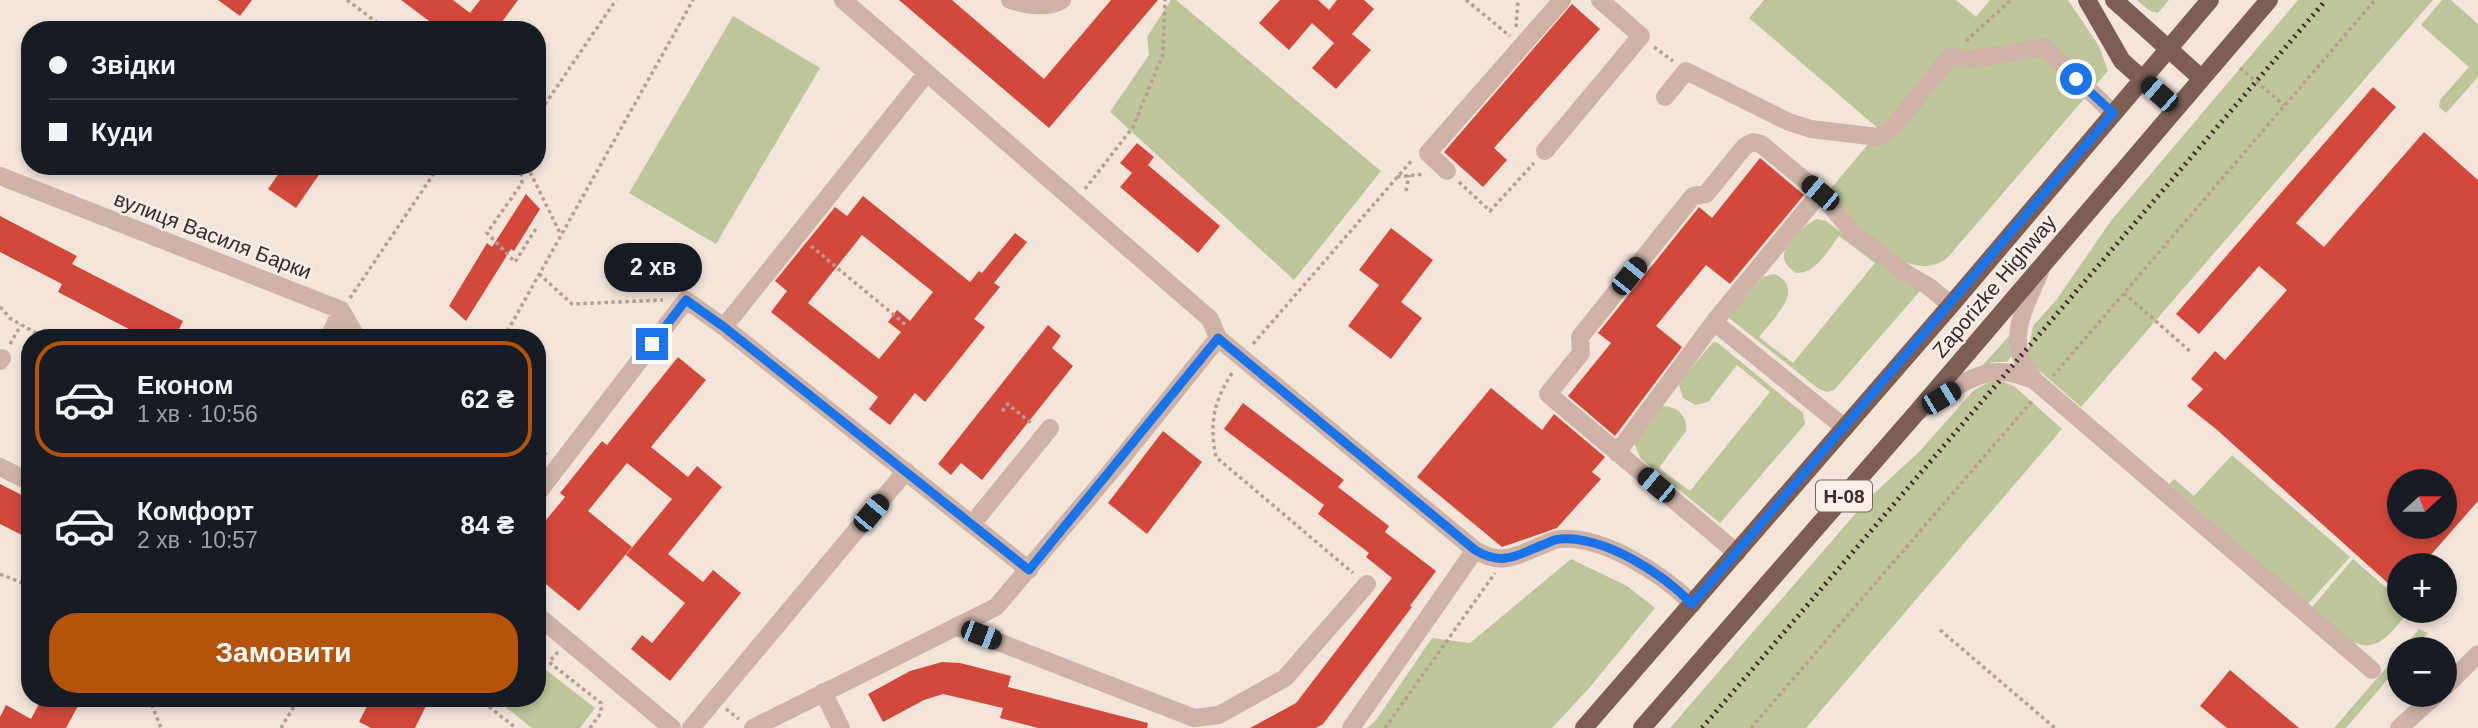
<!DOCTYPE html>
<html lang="uk">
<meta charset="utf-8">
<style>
body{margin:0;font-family:Helvetica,sans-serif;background:#242831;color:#f1f3f6;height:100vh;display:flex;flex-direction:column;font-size:26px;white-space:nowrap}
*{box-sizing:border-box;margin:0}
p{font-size:23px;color:#9ea1a6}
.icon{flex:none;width:38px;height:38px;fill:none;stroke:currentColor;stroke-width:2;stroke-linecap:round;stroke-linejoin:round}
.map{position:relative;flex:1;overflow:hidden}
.panel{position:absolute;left:21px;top:329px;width:525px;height:378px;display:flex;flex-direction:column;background:#171b24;border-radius:28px;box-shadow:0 4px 10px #0003}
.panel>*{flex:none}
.top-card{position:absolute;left:21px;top:21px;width:525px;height:154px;border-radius:28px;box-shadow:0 4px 10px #0003;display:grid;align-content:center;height:154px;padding:0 28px;background:#171b24}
.needle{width:46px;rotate:69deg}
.fabs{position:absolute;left:2387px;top:469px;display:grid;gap:14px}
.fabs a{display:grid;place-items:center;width:70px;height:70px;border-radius:50%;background:#171b24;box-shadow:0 4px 10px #0003;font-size:35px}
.end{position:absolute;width:32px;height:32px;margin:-16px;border:9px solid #1a73e8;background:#fff;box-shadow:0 0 0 4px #fff}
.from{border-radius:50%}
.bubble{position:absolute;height:49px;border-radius:24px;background:#171b24;box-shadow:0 4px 10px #0003;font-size:23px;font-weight:800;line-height:49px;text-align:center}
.car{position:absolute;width:21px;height:42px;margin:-21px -10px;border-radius:9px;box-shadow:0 0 5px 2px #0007;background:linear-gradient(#222 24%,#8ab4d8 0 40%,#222 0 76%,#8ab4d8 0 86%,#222 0)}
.top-card b{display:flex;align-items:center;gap:24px;height:66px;font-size:26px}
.top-card b+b{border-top:2px solid #363941}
.top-card i{width:18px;height:18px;background:#f1f3f6}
ul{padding:12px 0 0;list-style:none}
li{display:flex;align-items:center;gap:21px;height:116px;margin:0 14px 10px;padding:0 14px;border:4px solid transparent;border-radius:28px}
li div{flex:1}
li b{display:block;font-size:26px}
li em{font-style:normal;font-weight:800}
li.current{border-color:#b45309}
li>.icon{width:63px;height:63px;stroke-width:1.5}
.action{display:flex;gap:14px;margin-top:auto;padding:14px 28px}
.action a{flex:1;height:80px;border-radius:28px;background:#b45309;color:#fff;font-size:28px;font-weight:800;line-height:80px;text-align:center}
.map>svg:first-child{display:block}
.green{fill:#bdc599}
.building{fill:#d2493c;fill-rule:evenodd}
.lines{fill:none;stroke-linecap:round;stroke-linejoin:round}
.path{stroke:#ba9b90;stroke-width:3.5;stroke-dasharray:3.5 3.5;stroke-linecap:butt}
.minor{stroke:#ceb2a6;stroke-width:18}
.major{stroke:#7d5e57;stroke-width:18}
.rail{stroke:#392a27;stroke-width:5;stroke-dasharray:2 5;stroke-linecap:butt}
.route{stroke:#1a73e8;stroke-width:9}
.labels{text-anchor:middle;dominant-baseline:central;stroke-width:5;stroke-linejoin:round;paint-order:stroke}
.shield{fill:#fbf0e8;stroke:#736561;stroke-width:2}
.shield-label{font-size:19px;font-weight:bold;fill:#392a27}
.street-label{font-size:21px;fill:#392a27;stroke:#fbf0e8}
</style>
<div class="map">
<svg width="2478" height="728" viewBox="0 0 2478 728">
<rect width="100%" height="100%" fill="#f4e5db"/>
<!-- green -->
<path class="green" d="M1171,0H1176L1381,171L1294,280L1110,112L1149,55L1147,37Z
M1764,0H1956L1976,17L1990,0H2068L2099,46L2108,71L1948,257C1909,291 1851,220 1828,192L1880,130L1749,18Z
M2137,0H2169L2158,13L2150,11Z
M2298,0H2433L2081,407L2033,365L2028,351L2033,326L2057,299L2110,222Z
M2442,0H2451L2478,24V77L2446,113L2439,107L2440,100L2469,67L2421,25Z
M733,16L820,68L716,244L629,193Z
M1817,219L1826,221L1920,291L1834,390L1827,392L1819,389L1730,319L1729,311L1746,297L1763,277L1774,274C1808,288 1772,320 1759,337L1793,363L1875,263L1839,236C1828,250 1816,274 1796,273C1790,268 1783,264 1784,255C1784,245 1808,221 1817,219Z
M2012,333V356L2007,362H1995L1982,366Z
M1713,342L1718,343L1803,413L1805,424L1720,523L1641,459L1634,443L1660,407C1676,404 1688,416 1686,431L1659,468L1690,491L1770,392L1737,365L1708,402L1695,405L1683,398L1679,385L1681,380Z
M1999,380L2014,386L2062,429L1806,728H1670L1869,498L1919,452L1973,391L1987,383Z
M2232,455L2350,557L2308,604L2169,484L2174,479L2194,496Z
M1571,559L1627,586L1655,608L1590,687L1552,728H1367L1376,720L1432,638L1470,643Z
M2353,559L2399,599V611H2409C2401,620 2393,633 2382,640C2357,659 2330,623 2312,607Z
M2419,629L2428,633L2414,649H2402Z
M2399,653V666L2346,728H2334Z
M537,663L595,708L580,728H532L494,698H537Z"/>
<!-- building -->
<path class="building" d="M218,0H252L240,16Z
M401,0H453L470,13L480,0H518L496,30H441Z
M899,0H952L1044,79L1111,0H1158L1049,128Z
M1280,0H1318L1329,10L1337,0H1364L1374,9L1352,34L1371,50L1336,89L1312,68L1334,43L1312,23L1289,50L1259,23Z
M1572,4L1600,29L1494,148L1507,160L1483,187L1444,152Z
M2373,87L2396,107L2296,223L2324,247L2424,132L2478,180V501L2422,565H2399V593L2216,429L2187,406L2203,389L2191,379L2215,351L2225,360L2287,290L2259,266L2199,334L2176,314ZM2399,481H2445V527H2399Z
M1137,143L1154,157L1148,165L1220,226L1198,253L1120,187L1132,173L1120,163Z
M1760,158L1804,195L1730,284L1706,265L1656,326L1682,347L1615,436L1568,396L1611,343L1598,333L1699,207L1712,218Z
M284,166H325L296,208L268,189Z
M526,194L540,209L514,251L511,249L466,321L449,306L487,243L492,247Z
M863,196L970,282L979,271L982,273L1015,233L1027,242L994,283L1000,287L974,319L985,327L925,402L915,393L890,425L869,409L878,397L771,312L787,291L775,281L835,207L847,216ZM862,235L933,292L910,321L897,310L888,322L901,332L879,359L808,303Z
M0,216L77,256L72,264L183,321L175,338H146L58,292L62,284L0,252Z
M1391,228L1433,260L1401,302L1422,318L1391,359L1348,326L1379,285L1359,270Z
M1048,325L1061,336L1052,348L1073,366L982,480L961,463L951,475L938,464Z
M678,357L706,380L651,447L688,477L697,466L722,487L668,554L703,582L713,570L741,593L670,681L631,649L642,635L652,643L685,603L626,555L672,499L627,463L588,511L632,547L579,611L537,577V531L565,497L560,493L602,441L607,445Z
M1491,388L1542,430L1554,414L1605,457L1592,472L1601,479L1557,528L1502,547L1417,477Z
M1243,403L1344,480L1338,487L1389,526L1385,532L1436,571L1410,606L1412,607L1323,724L1316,728H1250L1296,703L1392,578L1366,557L1369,553L1318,514L1324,505L1224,429Z
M1163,431L1202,462L1147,534L1108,503Z
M0,484L30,499V539L0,524Z
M942,662L960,663L1011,676L1008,687L1148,723L1147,728H1038L1000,718L1003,708L943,694L924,700L883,722L868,694L910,671Z
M2230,670L2299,728H2227L2200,706Z
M42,698H63L78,706L66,728H0V717L6,705L31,719Z
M371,698H430L415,728H371L359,722Z"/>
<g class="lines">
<!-- path -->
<path class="path" d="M347,0L387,30
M1466,0L1510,36
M1516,27L1518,0
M1966,41L2011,0
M1654,47L1673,61
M2240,68L2284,105
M537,116L616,0
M520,166L522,183L487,233L515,262L537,227
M527,166L561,235
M1397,177L1424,174
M1459,182L1490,211L1534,163
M1085,189L1133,127L1163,54L1165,0
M1406,191L1409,175
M811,246L906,325
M539,274L572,304L663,300
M2124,293L2192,353
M350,298L439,166
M0,307L11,319L45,338
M488,338L508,330
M510,338L508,330L693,0
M10,344L21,325
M1253,344L1413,159
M1232,373C1214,401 1209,423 1216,457L1353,573
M2053,376L2375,0
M1002,411L1008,404L1031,423
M537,426L546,455
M0,574L30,586
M1940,630L2055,728
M558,652L549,662L601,703V713L590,728
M149,698L161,728
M478,698L516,728
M726,709L739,719
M281,728L299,698
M1385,728L1495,573
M1751,728L2032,401"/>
<!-- minor -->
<path class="minor" d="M843,0L1210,319L1218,338L1475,550C1503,567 1517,555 1545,544C1550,542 1555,539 1560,539C1605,536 1662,574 1693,604
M1010,0C1026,5 1047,9 1062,0
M1665,97L1686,71L1789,122L1811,129L1878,137L1890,131L1950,57L1974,59L2044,47L2113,113
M1545,151L1641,36L1600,0
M1447,171L1428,153L1562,0
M0,176L341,310L357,338
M2041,269C2032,293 2013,324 2019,350C2021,361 2029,371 2034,380L2372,670
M1714,322L1845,428
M724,327L926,74
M329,338L341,310
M0,361L2,358
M1921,410C1944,396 1974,370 2002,372C2013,372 2024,377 2034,380
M1617,453L1714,322L1820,193
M0,467L30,482
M537,494L686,300L724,327L1029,570
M973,523L1050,428
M1737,553L1548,394L1581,353L1580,337L1693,196L1706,194L1745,146L1753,142L1761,144L1820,193L1855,235L1907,274L1928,286L1951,305
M537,615L672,728
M957,626L1194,718L1219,715L1285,678L1367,584
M2445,687L2478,654
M823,692L841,728
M691,728L906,471
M753,728L996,607L1113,469L1218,338
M1351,728L1475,550
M2399,728L2436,695"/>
<!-- major -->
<path class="major" d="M2087,0L2122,61L2175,108
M2114,0L2201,78
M1584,728L1951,305L2210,0
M1642,728L1918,411L2269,0"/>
<!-- rail -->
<path class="rail" d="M1702,728L2326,0"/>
</g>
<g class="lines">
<!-- route -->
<path class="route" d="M652,344L686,300L724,327L1029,570L1218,338L1475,550C1503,567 1517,555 1545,544C1550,542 1555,539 1560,539C1605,536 1662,573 1692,604L2113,113L2076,79"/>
</g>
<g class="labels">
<!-- shield labels -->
<rect class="shield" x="1816" y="480.5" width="56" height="31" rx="5"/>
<g class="shield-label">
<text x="1844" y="496">Н-08</text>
</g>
<!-- street labels -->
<g class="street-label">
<text transform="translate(213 235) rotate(21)">вулиця Василя Барки</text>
<text transform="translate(1994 286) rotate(-50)">Zaporizke Highway</text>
</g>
</g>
</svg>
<div class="fabs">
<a><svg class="needle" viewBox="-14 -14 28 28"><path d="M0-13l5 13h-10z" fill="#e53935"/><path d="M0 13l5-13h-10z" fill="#9ea1a6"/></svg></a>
<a>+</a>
<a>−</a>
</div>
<i class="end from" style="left:2076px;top:79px"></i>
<i class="end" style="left:652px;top:344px"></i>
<div class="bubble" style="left:604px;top:243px;width:98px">2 хв</div>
<i class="car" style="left:2159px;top:94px;rotate:311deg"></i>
<i class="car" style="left:1820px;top:193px;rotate:310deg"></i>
<i class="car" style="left:1629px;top:276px;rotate:39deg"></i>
<i class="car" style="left:1941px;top:398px;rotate:59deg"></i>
<i class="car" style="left:1656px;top:485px;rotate:310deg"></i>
<i class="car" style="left:871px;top:513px;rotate:40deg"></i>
<i class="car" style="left:981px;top:635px;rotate:111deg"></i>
<div class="top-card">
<b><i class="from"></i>Звідки</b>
<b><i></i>Куди</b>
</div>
<section class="panel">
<ul>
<li class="current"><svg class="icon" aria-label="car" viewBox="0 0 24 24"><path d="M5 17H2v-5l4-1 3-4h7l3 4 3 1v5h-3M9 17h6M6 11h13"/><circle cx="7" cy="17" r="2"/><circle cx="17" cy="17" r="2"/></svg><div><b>Економ</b><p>1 хв · 10:56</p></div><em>62 ₴</em></li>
<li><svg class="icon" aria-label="car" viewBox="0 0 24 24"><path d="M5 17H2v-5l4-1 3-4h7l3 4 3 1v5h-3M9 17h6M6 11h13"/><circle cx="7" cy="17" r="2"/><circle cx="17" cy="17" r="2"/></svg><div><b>Комфорт</b><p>2 хв · 10:57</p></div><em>84 ₴</em></li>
</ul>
<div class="action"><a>Замовити</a></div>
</section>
</div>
